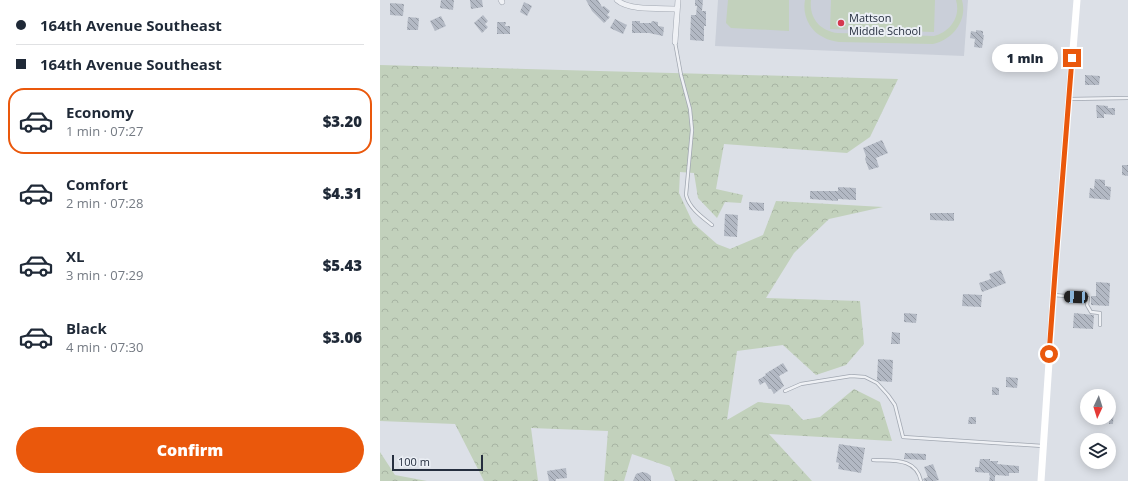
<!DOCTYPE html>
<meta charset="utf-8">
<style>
body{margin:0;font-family:"Open Sans",sans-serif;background:#f6f6f7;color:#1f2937;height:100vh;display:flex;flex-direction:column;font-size:15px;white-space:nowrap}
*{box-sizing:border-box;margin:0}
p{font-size:13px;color:#747a83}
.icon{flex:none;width:22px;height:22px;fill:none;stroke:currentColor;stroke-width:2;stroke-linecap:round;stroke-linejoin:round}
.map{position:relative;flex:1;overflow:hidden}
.details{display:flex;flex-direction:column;background:#fff;width:380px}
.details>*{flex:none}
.banner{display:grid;align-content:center;height:88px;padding:0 16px;background:#fff}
.needle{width:26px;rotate:184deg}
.controls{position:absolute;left:700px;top:389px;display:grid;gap:8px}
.controls a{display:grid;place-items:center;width:36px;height:36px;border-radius:50%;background:#fff;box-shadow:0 2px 10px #0003;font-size:20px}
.scale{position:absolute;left:12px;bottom:10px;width:91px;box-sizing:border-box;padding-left:4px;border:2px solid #252e3e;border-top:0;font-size:11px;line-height:14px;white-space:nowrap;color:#252e3e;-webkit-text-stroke:3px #ebeff5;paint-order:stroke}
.end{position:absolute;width:18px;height:18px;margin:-9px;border:5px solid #ea580c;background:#fff;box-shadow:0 0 0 2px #fff}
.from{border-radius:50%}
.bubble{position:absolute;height:28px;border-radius:14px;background:#fff;box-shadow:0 2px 10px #0003;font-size:13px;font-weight:800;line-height:28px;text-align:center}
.car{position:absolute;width:12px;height:24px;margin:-12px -6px;border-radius:5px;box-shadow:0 0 3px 1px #0007;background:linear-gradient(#222 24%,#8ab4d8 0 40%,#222 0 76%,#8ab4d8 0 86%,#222 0)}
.banner b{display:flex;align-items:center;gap:14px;height:38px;font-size:15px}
.banner b+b{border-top:1px solid #e0e1e3}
.banner i{width:10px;height:10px;background:#1f2937}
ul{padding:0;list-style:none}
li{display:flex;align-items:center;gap:12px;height:66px;margin:0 8px 6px;padding:0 8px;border:2px solid transparent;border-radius:16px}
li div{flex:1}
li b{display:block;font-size:15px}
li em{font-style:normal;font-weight:800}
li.current{border-color:#ea580c}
li>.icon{width:36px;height:36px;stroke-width:1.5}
.cta{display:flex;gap:8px;margin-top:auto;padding:8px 16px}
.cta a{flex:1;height:46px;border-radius:24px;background:#ea580c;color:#fff;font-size:16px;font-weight:800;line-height:46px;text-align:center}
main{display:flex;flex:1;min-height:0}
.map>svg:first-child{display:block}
.built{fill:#cacfd9}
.forest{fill:url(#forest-crowns)}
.pitch{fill:#c2d1bc}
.building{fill:url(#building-back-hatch)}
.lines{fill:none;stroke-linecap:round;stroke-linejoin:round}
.lane-casing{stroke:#a1a7b1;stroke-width:4}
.street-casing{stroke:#a1a7b1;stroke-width:6}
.lane{stroke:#eff1f5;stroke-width:2.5}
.street{stroke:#eff1f5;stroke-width:5}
.secondary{stroke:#fff;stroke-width:7}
.route{stroke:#ea580c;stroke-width:5}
.poi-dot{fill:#d5384e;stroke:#ebeff5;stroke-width:1.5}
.labels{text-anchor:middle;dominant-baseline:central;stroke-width:4;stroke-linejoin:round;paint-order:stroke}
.poi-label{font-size:11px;fill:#252e3e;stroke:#ebeff5;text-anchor:start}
</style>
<main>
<section class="details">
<div class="banner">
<b><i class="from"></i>164th Avenue Southeast</b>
<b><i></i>164th Avenue Southeast</b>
</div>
<ul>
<li class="current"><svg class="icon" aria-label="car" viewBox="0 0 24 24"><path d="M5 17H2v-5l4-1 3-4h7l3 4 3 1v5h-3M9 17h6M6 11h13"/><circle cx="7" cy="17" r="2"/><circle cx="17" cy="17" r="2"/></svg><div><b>Economy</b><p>1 min · 07:27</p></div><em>$3.20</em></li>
<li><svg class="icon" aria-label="car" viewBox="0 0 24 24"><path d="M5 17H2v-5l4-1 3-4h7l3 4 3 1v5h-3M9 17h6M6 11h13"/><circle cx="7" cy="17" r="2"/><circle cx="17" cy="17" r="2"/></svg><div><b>Comfort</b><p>2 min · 07:28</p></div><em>$4.31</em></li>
<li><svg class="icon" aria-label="car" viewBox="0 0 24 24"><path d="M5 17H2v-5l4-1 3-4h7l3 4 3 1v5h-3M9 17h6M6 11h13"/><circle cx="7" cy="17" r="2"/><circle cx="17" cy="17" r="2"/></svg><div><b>XL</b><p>3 min · 07:29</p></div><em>$5.43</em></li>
<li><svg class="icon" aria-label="car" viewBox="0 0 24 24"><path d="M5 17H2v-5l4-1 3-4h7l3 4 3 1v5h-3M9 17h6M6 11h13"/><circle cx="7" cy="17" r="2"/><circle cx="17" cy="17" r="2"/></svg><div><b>Black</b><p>4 min · 07:30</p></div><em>$3.06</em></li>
</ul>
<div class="cta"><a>Confirm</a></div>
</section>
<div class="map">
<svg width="748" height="481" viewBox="0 0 748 481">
<defs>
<pattern id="forest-crowns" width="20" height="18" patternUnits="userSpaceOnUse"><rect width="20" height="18" fill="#c2d1bc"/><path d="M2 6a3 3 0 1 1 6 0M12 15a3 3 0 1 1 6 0" fill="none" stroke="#a7b4a3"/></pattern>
<pattern id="building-back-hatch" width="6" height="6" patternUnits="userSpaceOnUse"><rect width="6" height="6" fill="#b3b9c4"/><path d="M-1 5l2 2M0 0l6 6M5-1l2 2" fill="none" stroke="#9197a1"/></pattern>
</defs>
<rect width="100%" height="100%" fill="#dce0e7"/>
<!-- built -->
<path class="built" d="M338,0H588L584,56L335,46Z"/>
<!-- forest -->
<path class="forest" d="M0,65L518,79L490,137L467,153L344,144L336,189L363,195L361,203L345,202L337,218L318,198L314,173L300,172L299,193L313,223L337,244L350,249L383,235L396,201L503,207L449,219L414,253L386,298L480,301L484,344L466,365L436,375L403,345L357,351L347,420L378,402L409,405L423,420L440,417L474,389L500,402L512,441L389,434L432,481H295L290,467L252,454L244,481H224L228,431L151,428L158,481H104L75,424L0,421Z
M0,452L15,475L47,481H0Z"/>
<!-- pitch -->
<path class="pitch" d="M348,0H409V31L351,28L346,23Z
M425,0H431C429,18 440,31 458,33L554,36C570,32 581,17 576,0H582C588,21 572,40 553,44L459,42C453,41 448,40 443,37C430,31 422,15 425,0Z
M451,0H555L554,32L450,29Z"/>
<!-- building -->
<path class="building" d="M61,0H74L73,10L60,8Z
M90,0H102L103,7L91,9Z
M206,0H218L222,7L224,6L230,11L227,15L230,17L224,23L212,11Z
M315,0H323L322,11H326V26H324V41L310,40L311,15H316L317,6H315Z
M144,2L152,6L147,16L140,12Z
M10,3L24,4L23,16L10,15Z
M103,15L108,21L105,24L108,27L102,33L94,23Z
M61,16L66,26L55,31L50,21Z
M28,17L39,18L38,30H27Z
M235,19L247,25L243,34L230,28Z
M252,21H260V23H271L272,21L278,22V26L284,27L283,36L269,33H252Z
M117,22H126L125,26H130V34H117Z
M596,30L603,31V35H604L602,48L594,47L595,39L590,38L591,31L596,32Z
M705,75L720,76L719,85H705Z
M716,105L728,106V108H735V115L724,114V118H717Z
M502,140L508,153L496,158L499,167L489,170L485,159L486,156L483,148Z
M742,165H748V176L742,175Z
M715,179L725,180V186L731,187L730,200L709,198L710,188L714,189Z
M458,187L476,188V200L458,199V201L430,199V191H458Z
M369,202L384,203V211L369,210Z
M550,213H574V221L550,220Z
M345,214L358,215L357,237L344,236Z
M621,270L626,283L602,292L599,283L611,279L609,274Z
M716,282L730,283L729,306L711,305V296H716Z
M583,294L602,295L601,307L582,306Z
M524,313L537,314L536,323L524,322Z
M694,313L714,315L713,329L693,328Z
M512,332L520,333V344H511Z
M498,359L513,360L512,382L499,381L497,380Z
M403,363L408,371L399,376L404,386L394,394L391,389H389L385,382L380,385L378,380L386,375L385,374Z
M626,377L638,378L637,388L626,387Z
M612,387L619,388V395H612Z
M729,406H734L733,424H729Z
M589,417H596V424H588Z
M459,444L485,448L481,473L458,469L459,463L456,462Z
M525,453L546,454V460L524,459Z
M600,459H610V461H618L617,464L639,466V473H629V476L616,475L615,476V481H609L610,476L609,475V473L595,472V467H599Z
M553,464L559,480L555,481H544L543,479L548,477L544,467Z
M186,468L187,478L176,479V481H169L167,471Z
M262,472L267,473L271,476V481H253L256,474Z"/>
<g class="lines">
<defs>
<path id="lane" d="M295,42L301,75L310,109L312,130L306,195C309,208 322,217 332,225
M689,99L748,98
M674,295L708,298L707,305L711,312L720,313V325
M405,391L421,384L471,376L485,377L497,383L508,395L515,405L523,437L663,446
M493,460C512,461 536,457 541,481"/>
<path id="street" d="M121,0L122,2
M237,0C249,11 281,8 297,9
M295,42L298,0"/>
</defs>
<!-- lane casing -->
<use href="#lane" class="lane-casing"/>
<!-- street casing -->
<use href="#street" class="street-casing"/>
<!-- lane -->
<use href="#lane" class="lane"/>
<!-- street -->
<use href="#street" class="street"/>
<!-- secondary -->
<path class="secondary" d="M661,481L675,273L697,0"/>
</g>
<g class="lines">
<!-- route -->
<path class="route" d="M669,354L675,273L692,58"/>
</g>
<!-- markers -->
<circle class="poi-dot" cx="461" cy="23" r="4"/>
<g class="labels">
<!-- poi labels -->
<g class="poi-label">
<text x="469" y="17">Mattson<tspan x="469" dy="13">Middle School</tspan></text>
</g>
</g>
</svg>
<div class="controls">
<a><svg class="needle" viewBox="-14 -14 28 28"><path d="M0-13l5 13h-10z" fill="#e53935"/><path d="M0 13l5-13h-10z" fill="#747a83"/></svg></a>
<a><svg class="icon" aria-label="layers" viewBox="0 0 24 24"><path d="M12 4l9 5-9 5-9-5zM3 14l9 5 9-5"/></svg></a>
</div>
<div class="scale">100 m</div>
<i class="end from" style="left:669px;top:354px"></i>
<i class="end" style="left:692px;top:58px"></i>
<div class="bubble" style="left:612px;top:44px;width:66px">1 min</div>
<i class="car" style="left:696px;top:297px;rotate:273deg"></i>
</div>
</main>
